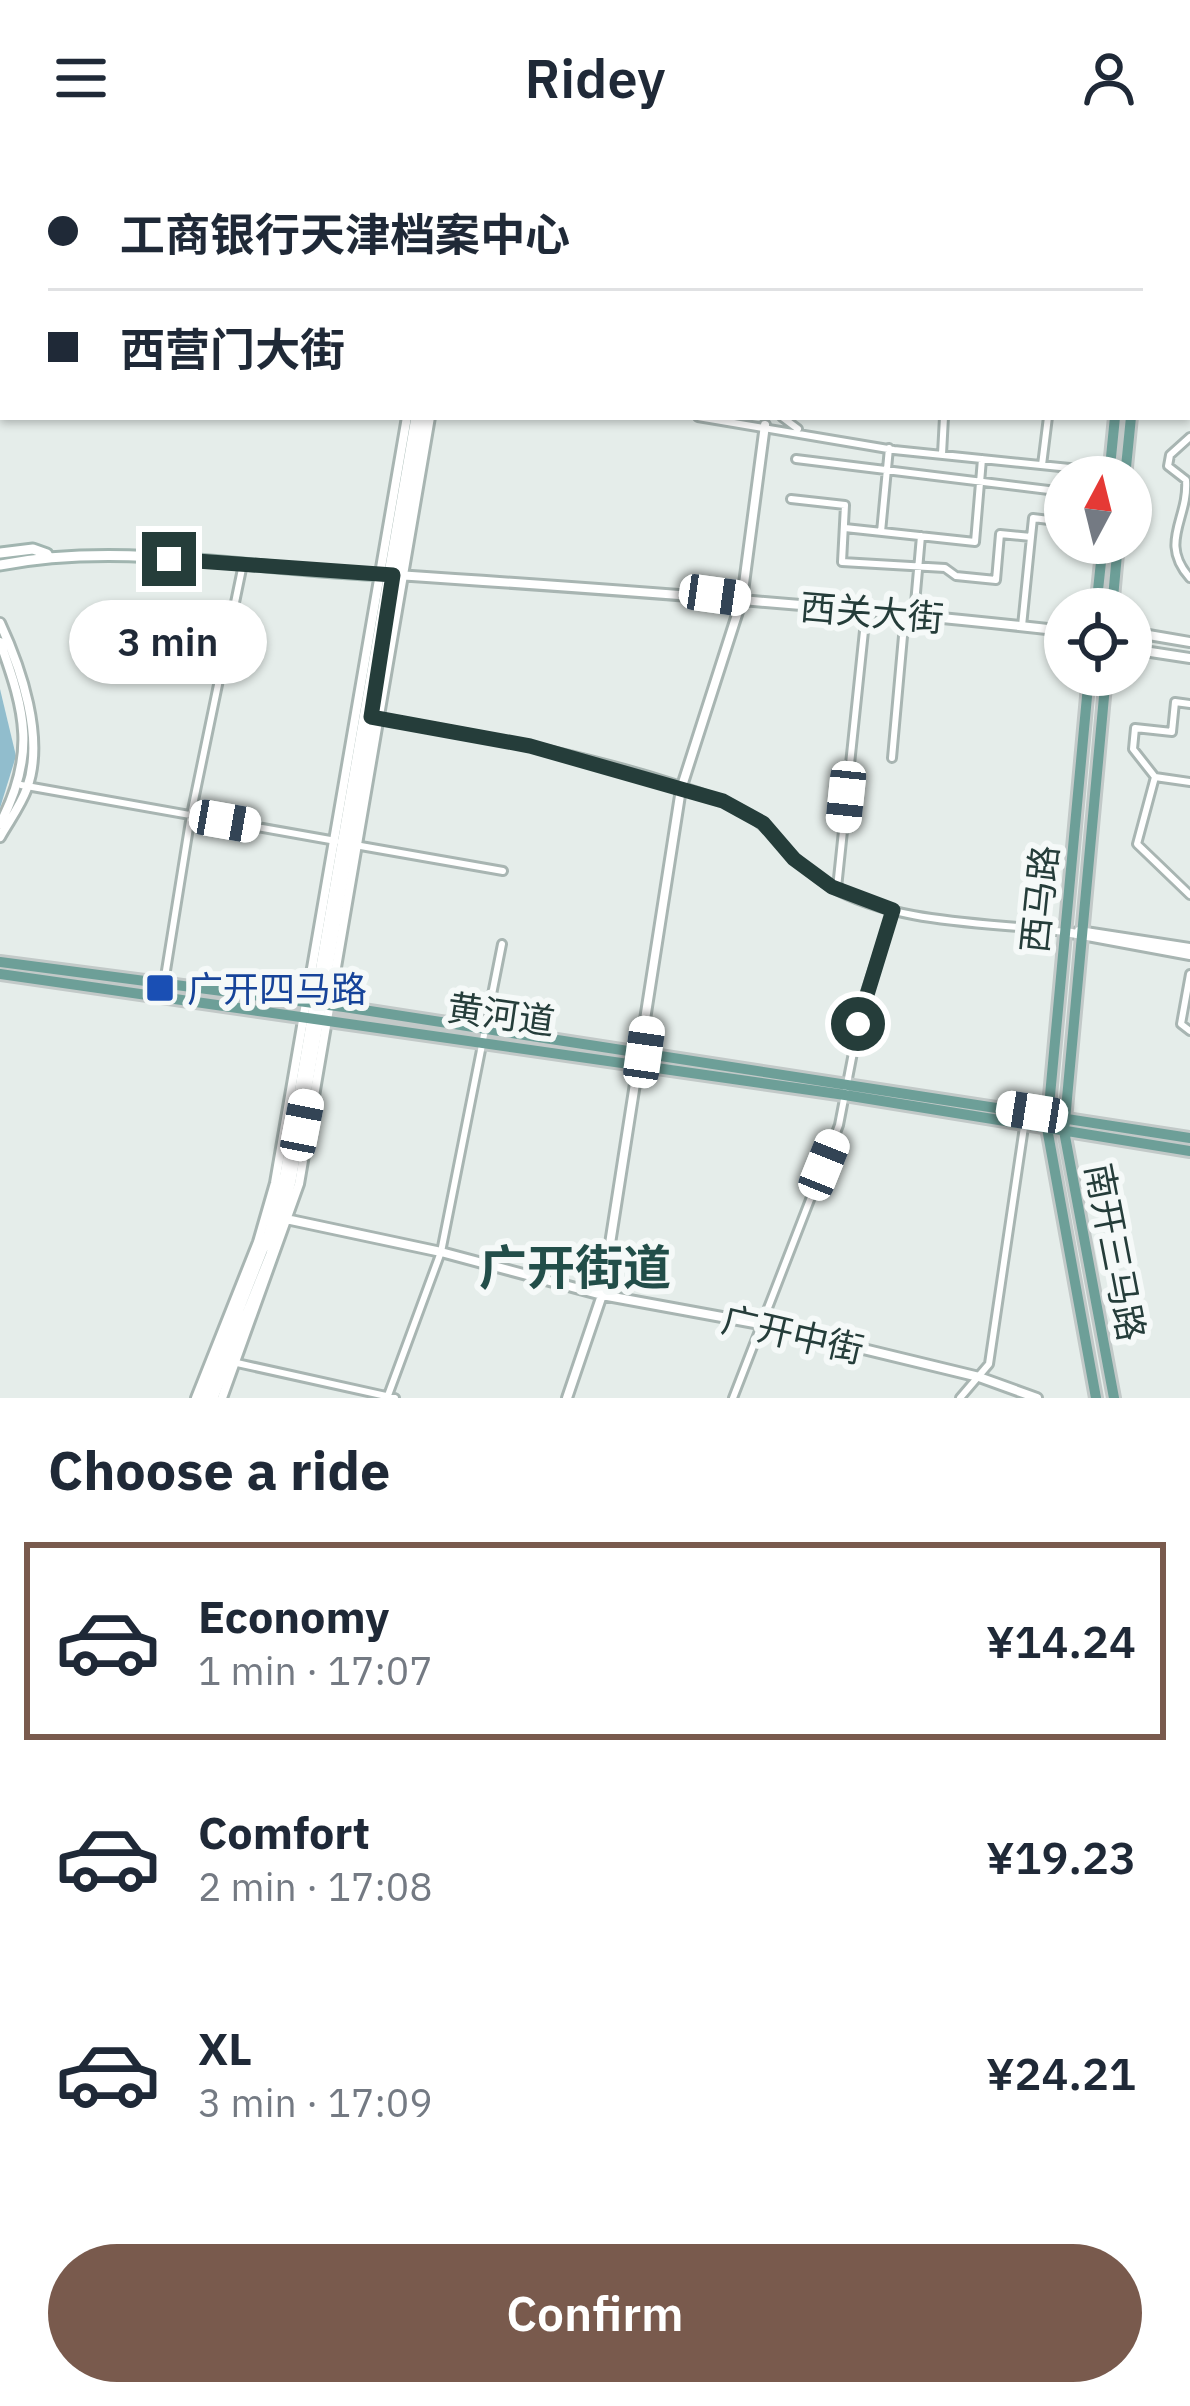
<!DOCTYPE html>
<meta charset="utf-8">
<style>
body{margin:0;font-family:"IBM Plex Sans","Noto Sans SC",sans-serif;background:#f6f6f7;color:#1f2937;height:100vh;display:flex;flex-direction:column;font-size:45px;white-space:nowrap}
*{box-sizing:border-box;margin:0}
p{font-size:39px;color:#747a83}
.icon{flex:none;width:66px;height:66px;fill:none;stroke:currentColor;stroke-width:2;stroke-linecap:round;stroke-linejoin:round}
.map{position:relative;height:1242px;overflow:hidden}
.drawer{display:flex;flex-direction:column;background:#fff;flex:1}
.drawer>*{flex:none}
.guide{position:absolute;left:0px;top:0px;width:1191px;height:264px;box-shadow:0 3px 9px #0004;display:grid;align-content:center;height:264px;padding:0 48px;background:#fff}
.needle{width:78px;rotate:7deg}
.fabs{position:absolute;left:1044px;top:300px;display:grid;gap:24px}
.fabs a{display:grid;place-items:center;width:108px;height:108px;border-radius:50%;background:#fff;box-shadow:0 3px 9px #0004;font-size:60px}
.end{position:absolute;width:54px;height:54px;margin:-27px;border:15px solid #253d3a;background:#fff;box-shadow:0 0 0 6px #fff}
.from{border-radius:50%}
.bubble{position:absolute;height:84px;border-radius:42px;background:#fff;box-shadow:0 3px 9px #0004;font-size:39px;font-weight:600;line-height:84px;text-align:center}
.car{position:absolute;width:36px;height:72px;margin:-36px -18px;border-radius:15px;box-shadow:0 0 9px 3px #0007;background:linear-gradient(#fff 24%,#345 0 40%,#fff 0 76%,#345 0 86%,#fff 0)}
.guide b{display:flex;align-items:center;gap:42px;height:114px;font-size:45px}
.guide b+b{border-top:3px solid #e0e1e3}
.guide i{width:30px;height:30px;background:#1f2937}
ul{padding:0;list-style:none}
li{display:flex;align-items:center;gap:36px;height:198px;margin:0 24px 18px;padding:0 24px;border:6px solid transparent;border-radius:0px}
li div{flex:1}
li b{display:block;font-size:45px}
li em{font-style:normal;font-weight:600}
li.selected{border-color:#795a4d}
li>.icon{width:108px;height:108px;stroke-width:1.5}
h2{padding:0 48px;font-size:54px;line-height:144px}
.button{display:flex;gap:24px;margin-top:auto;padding:24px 48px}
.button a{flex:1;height:138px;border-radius:72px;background:#795a4d;color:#fff;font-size:48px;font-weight:600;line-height:138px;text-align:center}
header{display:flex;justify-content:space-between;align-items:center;height:156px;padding:0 48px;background:#fff;font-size:54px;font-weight:600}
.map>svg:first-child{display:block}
.water{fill:#91bdcd}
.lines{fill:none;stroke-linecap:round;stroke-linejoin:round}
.minor-casing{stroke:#a8b5b2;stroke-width:12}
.tertiary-casing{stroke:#a8b5b2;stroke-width:14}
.secondary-casing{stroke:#a1b5b0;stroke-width:15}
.primary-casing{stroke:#c2c9c8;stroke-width:16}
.minor{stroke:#fff;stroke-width:6}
.tertiary{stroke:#fff;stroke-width:8}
.secondary{stroke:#fff;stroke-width:9}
.primary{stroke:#6d9f98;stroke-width:10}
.route{stroke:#253d3a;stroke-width:15}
.transit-dot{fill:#1a4fb4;stroke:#f5f9f8;stroke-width:4.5}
.labels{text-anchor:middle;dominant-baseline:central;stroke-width:12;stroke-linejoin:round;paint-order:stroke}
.street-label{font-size:36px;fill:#253d3a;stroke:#f5f9f8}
.transit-label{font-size:36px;fill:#164399;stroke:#f5f9f8;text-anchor:start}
.district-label{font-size:48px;font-weight:bold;fill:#224e49;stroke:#f5f9f8}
</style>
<header><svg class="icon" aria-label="menu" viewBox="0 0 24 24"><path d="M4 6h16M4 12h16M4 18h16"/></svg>Ridey<svg class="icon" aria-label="person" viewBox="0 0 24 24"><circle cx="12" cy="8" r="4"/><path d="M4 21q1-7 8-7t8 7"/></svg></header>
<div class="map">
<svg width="1190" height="1242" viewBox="0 0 1190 1242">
<rect width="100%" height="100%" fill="#e5edea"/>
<!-- water -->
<path class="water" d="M0,533L16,600L0,652Z"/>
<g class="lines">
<defs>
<path id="minor" d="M338,3V0
M802,3V0
M1058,3L1059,0
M1104,3V0
M0,116L3,117
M698,261L894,294L1109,316
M782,261L798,273
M1190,281L1170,299L1168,310L1186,324C1189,363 1158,386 1190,422
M942,298L944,261
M796,303L1065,336
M1042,309L1048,261
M791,343L845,349L842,406L945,412L956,420L996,424L1000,378L1031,381L1033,362L1065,366
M845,372L975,386L982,303
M881,376L889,292
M914,459L921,380
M1022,470L1031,381
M376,562C492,581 615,603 725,646C771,664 790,707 831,731C897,769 991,766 1065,776
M892,602L905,458
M1155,621L1133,593L1135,572L1172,576L1175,546L1190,548
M1190,626L1155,621L1137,688L1190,739
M21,629L336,685
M355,689L503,715
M837,732L866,456
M1190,818L1181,868L1190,875
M164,827L191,659L243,408
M237,1207L395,1242
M387,1242L441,1096L502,788
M733,1242L839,969L863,845L893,754
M960,1242L989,1208L1024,971"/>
<path id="tertiary" d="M6,3L7,0
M450,3V0
M0,24L3,13
M1188,189L1190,190
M1188,196H1190
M397,419C620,434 843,450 1065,475
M0,467C21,512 45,582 27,632C21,649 9,665 0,681
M1131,476L1190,486
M0,486C26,557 36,599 0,668
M1131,493L1190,502
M1079,775L1190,792
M1066,776L1190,799
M286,1063L441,1096L602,1139L760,1168L979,1221L1037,1242
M196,1242L258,1086L275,1027L407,261
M222,1242L299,1028L430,261
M567,1242L602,1139L681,633L742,443L765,269"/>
<path id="secondary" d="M457,3V0
M469,3L471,0
M0,397L33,393L47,398
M0,409C129,384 260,416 389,419
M204,1242L268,1080L285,1018L416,261
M213,1242L271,1098L291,1025L423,261"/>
<path id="primary" d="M1138,0V3
M1188,0H1190
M1154,3V0
M1109,321L1115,261
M1125,321L1131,261
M1096,453L1103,387
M1112,453L1118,387
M1089,519L1047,972L1096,1242
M1106,519L1064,975L1114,1242
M0,806L344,851L1190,982
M0,818L845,939L1190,995"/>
</defs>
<!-- minor casing -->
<use href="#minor" class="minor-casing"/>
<!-- tertiary casing -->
<use href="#tertiary" class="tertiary-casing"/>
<!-- secondary casing -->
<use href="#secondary" class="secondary-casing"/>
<!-- primary casing -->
<use href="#primary" class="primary-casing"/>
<!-- minor -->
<use href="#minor" class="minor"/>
<!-- tertiary -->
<use href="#tertiary" class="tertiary"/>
<!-- secondary -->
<use href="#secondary" class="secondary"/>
<!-- primary -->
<use href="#primary" class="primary"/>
</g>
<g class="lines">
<!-- route -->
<path class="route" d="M169,403L393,419L371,561L530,590L723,645L763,667L794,703L832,731L893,754L858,868"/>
</g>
<!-- markers -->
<rect class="transit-dot" x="145" y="817" width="30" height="30" rx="6"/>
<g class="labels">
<!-- street labels -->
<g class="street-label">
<text transform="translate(872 456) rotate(5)">西关大街</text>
<text transform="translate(1039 743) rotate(-84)">西马路</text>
<text transform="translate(501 858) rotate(8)">黄河道</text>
<text transform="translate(1116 1096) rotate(79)">南开三马路</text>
<text transform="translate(793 1178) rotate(13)">广开中街</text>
</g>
<!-- transit labels -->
<g class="transit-label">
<text x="187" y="832">广开四马路</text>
</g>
<!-- district labels -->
<g class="district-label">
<text x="575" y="1111">广开街道</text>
</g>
</g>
</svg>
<div class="fabs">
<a><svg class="needle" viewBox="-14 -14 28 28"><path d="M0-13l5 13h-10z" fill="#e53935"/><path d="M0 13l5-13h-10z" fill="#747a83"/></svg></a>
<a><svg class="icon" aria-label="locate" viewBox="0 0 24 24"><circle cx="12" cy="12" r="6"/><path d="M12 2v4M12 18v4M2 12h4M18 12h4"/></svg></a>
</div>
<i class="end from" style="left:858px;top:868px"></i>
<i class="end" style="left:169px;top:403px"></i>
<div class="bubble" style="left:69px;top:444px;width:198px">3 min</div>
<i class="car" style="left:715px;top:439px;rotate:98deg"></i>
<i class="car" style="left:846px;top:641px;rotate:186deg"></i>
<i class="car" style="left:225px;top:665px;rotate:100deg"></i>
<i class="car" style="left:644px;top:896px;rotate:8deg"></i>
<i class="car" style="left:1032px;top:956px;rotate:279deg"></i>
<i class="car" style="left:302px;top:969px;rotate:11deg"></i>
<i class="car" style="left:824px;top:1009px;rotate:22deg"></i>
<div class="guide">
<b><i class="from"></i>工商银行天津档案中心</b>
<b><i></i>西营门大街</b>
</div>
</div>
<section class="drawer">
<h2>Choose a ride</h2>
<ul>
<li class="selected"><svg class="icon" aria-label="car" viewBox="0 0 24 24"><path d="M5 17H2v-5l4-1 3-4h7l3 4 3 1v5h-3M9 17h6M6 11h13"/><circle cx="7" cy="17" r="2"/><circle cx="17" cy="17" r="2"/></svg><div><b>Economy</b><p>1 min · 17:07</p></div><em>¥14.24</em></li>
<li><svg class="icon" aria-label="car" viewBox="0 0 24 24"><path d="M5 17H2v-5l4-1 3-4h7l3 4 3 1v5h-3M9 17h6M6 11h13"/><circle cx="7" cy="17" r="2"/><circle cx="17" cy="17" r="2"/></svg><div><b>Comfort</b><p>2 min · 17:08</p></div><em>¥19.23</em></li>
<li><svg class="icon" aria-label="car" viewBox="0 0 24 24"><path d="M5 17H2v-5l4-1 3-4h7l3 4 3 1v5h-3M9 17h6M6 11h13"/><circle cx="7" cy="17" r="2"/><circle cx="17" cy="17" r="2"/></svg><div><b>XL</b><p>3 min · 17:09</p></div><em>¥24.21</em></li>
</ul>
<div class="button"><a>Confirm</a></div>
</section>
